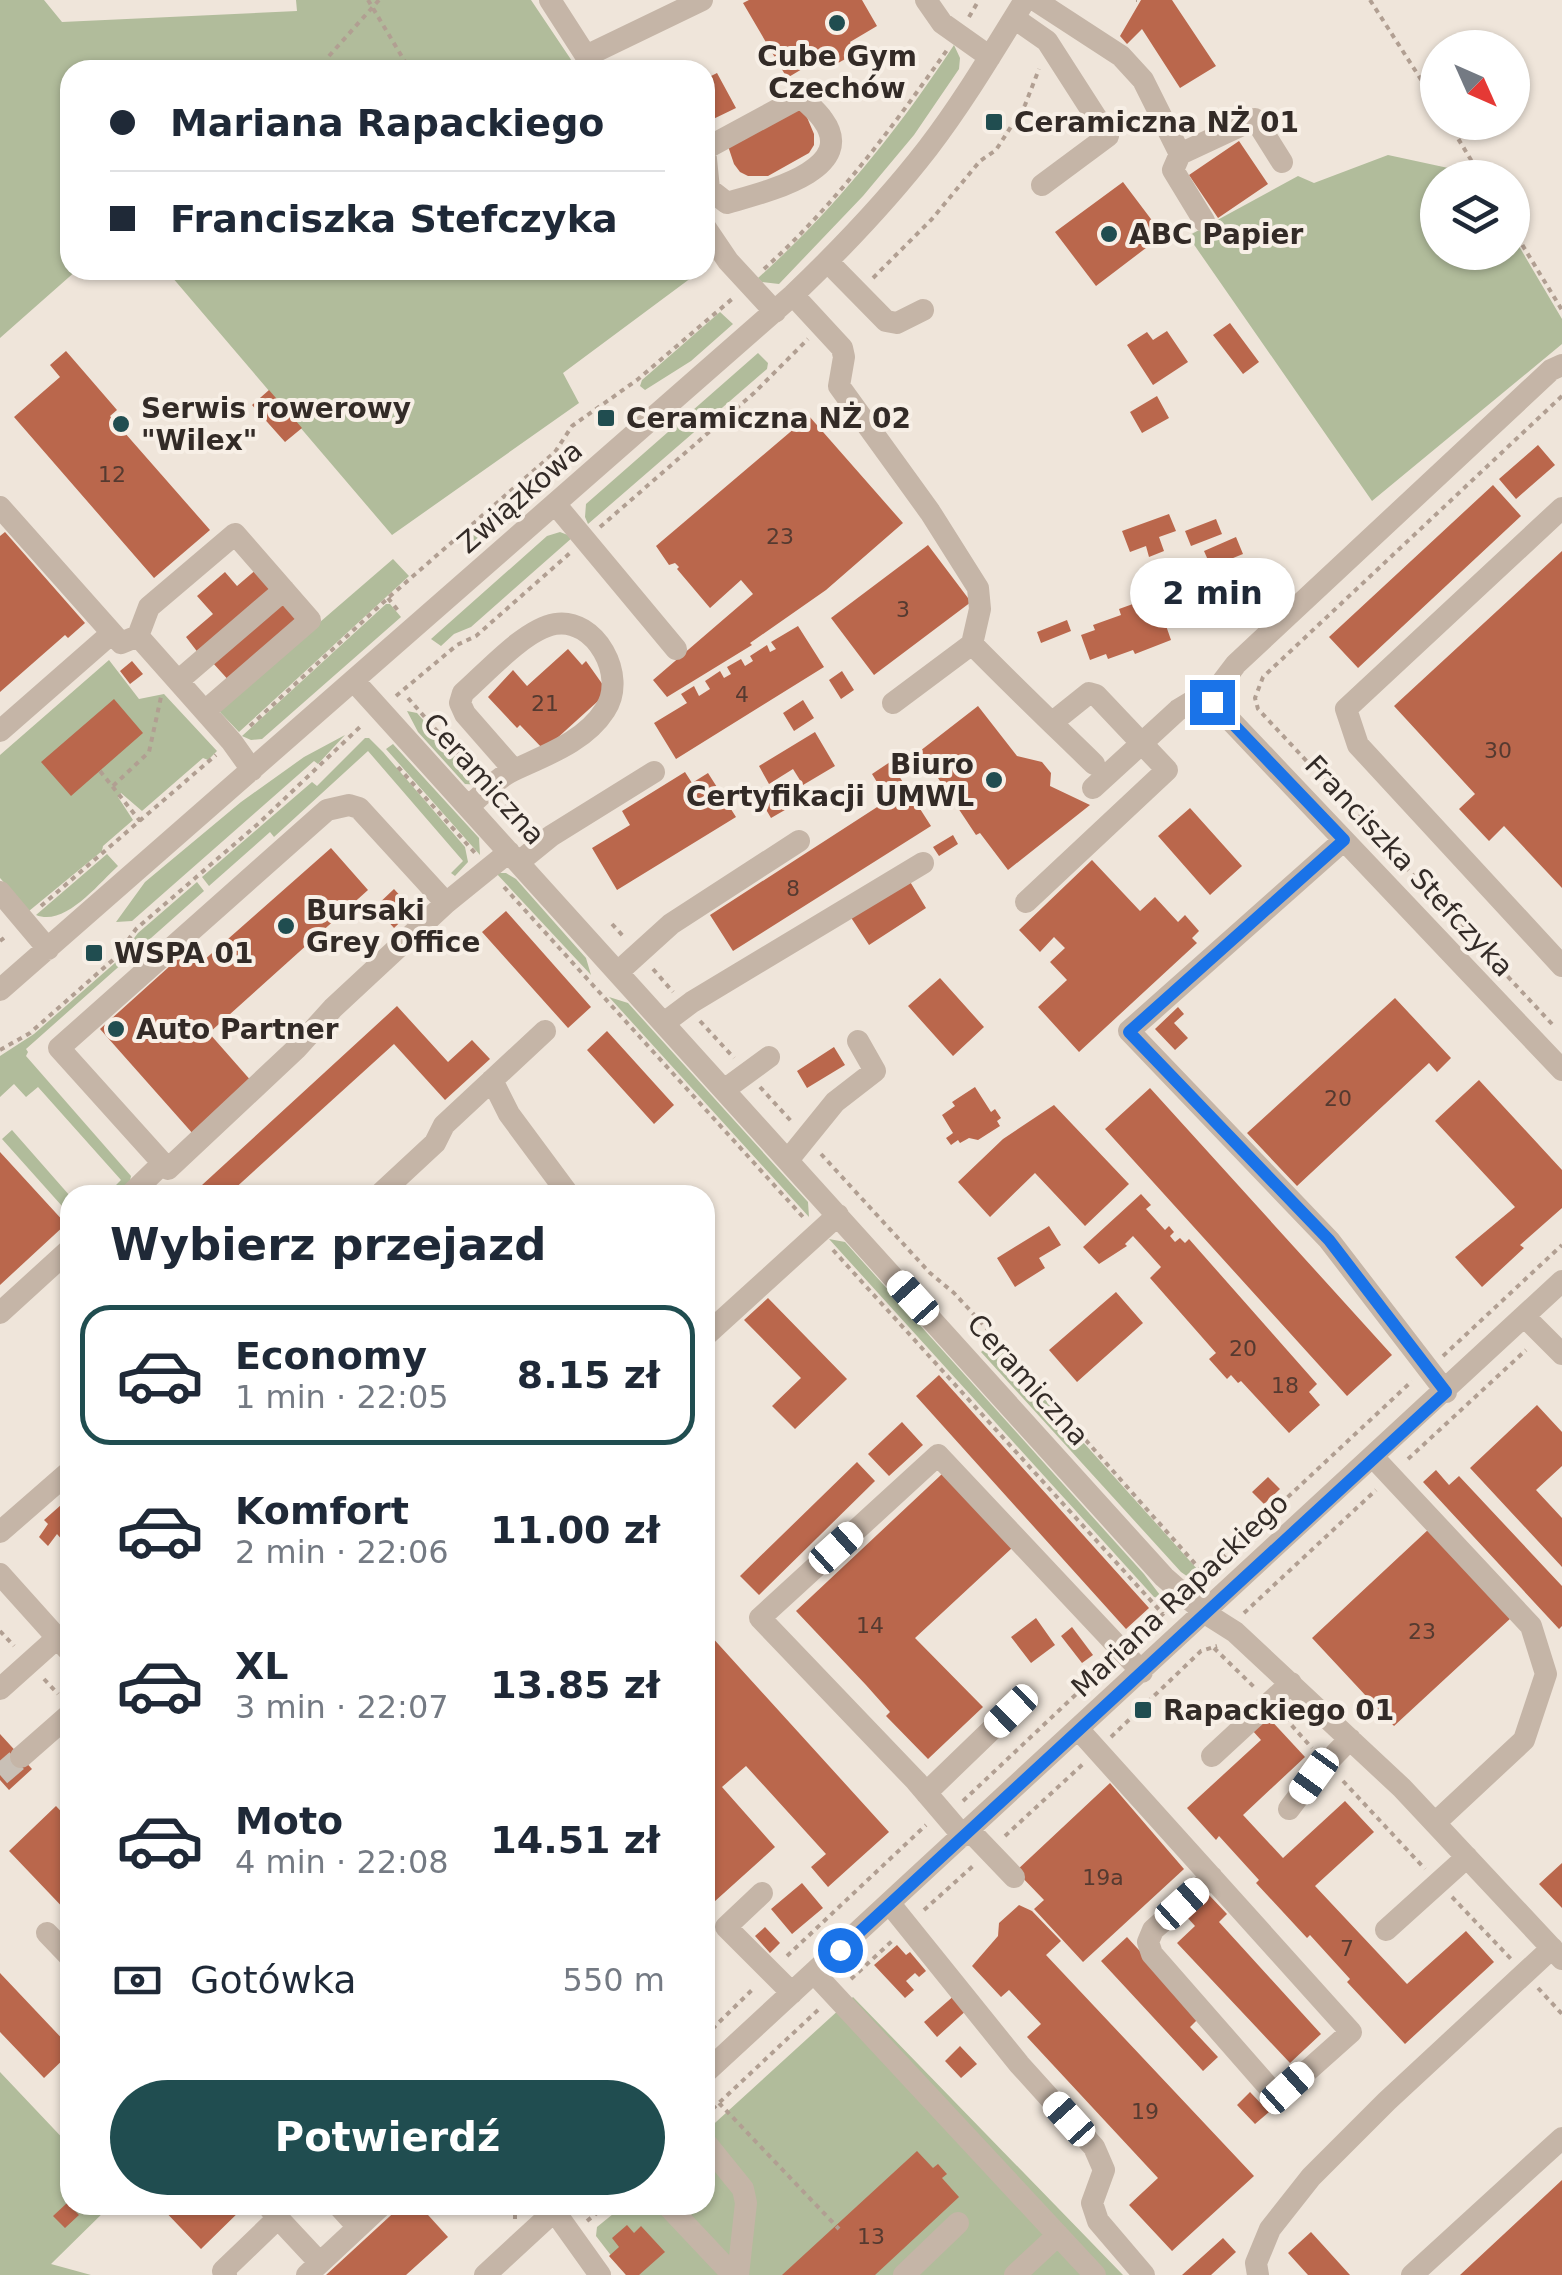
<!DOCTYPE html>
<html lang="pl">
<meta charset="utf-8">
<style>
body{margin:0;font-family:"DejaVu Sans",sans-serif;background:#f2f2f3;color:#1f2937;height:100vh;display:flex;flex-direction:column;font-size:38px;white-space:nowrap}
*{box-sizing:border-box;margin:0}
p{font-size:32px;color:#747a83}
.icon{flex:none;width:55px;height:55px;fill:none;stroke:currentColor;stroke-width:2;stroke-linecap:round;stroke-linejoin:round}
.map{position:relative;flex:1;overflow:hidden}
.drawer{position:absolute;left:60px;top:1185px;width:655px;height:1030px;display:flex;flex-direction:column;background:#fff;border-radius:30px;box-shadow:0 2px 8px #0004}
.drawer>*{flex:none}
.guide{position:absolute;left:60px;top:60px;width:655px;height:220px;border-radius:30px;box-shadow:0 2px 8px #0004;display:grid;align-content:center;height:220px;padding:0 50px;background:#fff}
.needle{width:65px;rotate:135deg}
.tools{position:absolute;left:1420px;top:30px;display:grid;gap:20px}
.tools a{display:grid;place-items:center;width:110px;height:110px;border-radius:50%;background:#fff;box-shadow:0 2px 8px #0004;font-size:50px}
.end{position:absolute;width:45px;height:45px;margin:-22px;border:12px solid #1a73e8;background:#fff;box-shadow:0 0 0 5px #fff}
.from{border-radius:50%}
.bubble{position:absolute;height:70px;border-radius:35px;background:#fff;box-shadow:0 2px 8px #0004;font-size:32px;font-weight:700;line-height:70px;text-align:center}
.car{position:absolute;width:30px;height:60px;margin:-30px -15px;border-radius:12px;box-shadow:0 0 8px 2px #0007;background:linear-gradient(#fff 24%,#345 0 40%,#fff 0 76%,#345 0 86%,#fff 0)}
.guide b{display:flex;align-items:center;gap:35px;height:95px;font-size:38px}
.guide b+b{border-top:2px solid #e0e1e3}
.guide i{width:25px;height:25px;background:#1f2937}
ul{padding:0;list-style:none}
li{display:flex;align-items:center;gap:30px;height:140px;margin:0 20px 15px;padding:0 30px;border:5px solid transparent;border-radius:30px}
li div{flex:1}
li b{display:block;font-size:38px}
li em{font-style:normal;font-weight:700}
li.current{border-color:#204d50}
li>.icon{width:90px;height:90px;stroke-width:1.5}
h2{padding:0 50px;font-size:45px;line-height:120px}
.pay{display:flex;align-items:center;gap:25px;height:110px;padding:0 50px;font-size:38px}
.pay p{margin-inline-start:auto}
.primary-button{display:flex;gap:20px;margin-top:auto;padding:20px 50px}
.primary-button a{flex:1;height:115px;border-radius:60px;background:#204d50;color:#fff;font-size:40px;font-weight:700;line-height:115px;text-align:center}
.map>svg:first-child{display:block}
.green{fill:#b1bc9b}
.building{fill:#ba674c}
.lines{fill:none;stroke-linecap:round;stroke-linejoin:round}
.minor-tunnel{stroke:#c9c0b6;stroke-width:22;stroke-dasharray:22 11;stroke-linecap:butt}
.path{stroke:#b19f92;stroke-width:4;stroke-dasharray:5 5;stroke-linecap:butt}
.minor{stroke:#c5b5a7;stroke-width:22}
.route{stroke:#1a73e8;stroke-width:12}
.poi-dot{fill:#204d50;stroke:#f7efe6;stroke-width:4}
.labels{text-anchor:middle;dominant-baseline:central;stroke-width:8;stroke-linejoin:round;paint-order:stroke}
.number-label{font-size:22px;fill:#553a30}
.poi-label{font-size:28px;font-weight:bold;fill:#332b27;stroke:#f7efe6;text-anchor:start}
.street-label{font-size:28px;fill:#332b27;stroke:#f7efe6}
</style>
<div class="map">
<svg width="1562" height="2275" viewBox="0 0 1562 2275">
<rect width="100%" height="100%" fill="#efe5da"/>
<!-- green -->
<path class="green" d="M0,0H44L62,22L297,11L296,0H531L578,70H70V270H77L0,338Z
M954,45L960,58L959,69L914,135L863,196L779,284L762,282L758,278C834,210 898,130 954,45Z
M1388,155L1476,174L1478,177L1438,178V252H1512L1513,236L1562,319V344L1372,501L1188,236L1298,176L1314,183Z
M166,270H698L699,272L563,373L579,403L392,535Z
M720,312L733,324L691,361L645,390L640,386L642,380Z
M758,353L768,363L767,369L588,524L585,517L586,504Z
M549,461H558L562,466L516,514L505,515L473,544L463,536Z
M560,532L573,537L471,627L454,634L441,646L431,639L547,536Z
M393,559L409,576L239,732L218,710Z
M386,604H390L401,617L262,739L251,740L242,736Z
M109,660L139,699L164,694L217,751L208,760L203,758L142,811L121,793L118,797L133,820L103,846L102,851L29,911L0,878V755Z
M407,711L417,713L481,785L465,784L418,732Z
M345,735L318,764L314,761L132,921L116,922L145,882L241,802L304,757Z
M365,738H369L383,752L465,847L468,862L455,876L451,873L463,861L368,751L274,837L270,832L209,886L202,877L312,782L317,786Z
M393,744L479,838L480,855L386,749Z
M107,854L118,866C98,884 65,927 36,915Z
M496,873H506L516,879L586,958L591,975Z
M197,882L204,891L26,1049L28,1052L26,1056L131,1176C130,1185 124,1194 114,1194L110,1191L121,1180L38,1087L26,1097L14,1084L0,1097V1056L34,1034L116,962L138,933Z
M609,997L628,1003L808,1202L809,1217Z
M12,1130L70,1196V1215L2,1139Z
M829,1239L845,1242L1144,1574L1163,1599L1154,1597Z
M993,1342L1198,1570L1197,1578L1191,1579L1181,1572L981,1352Z
M853,1997L1123,2275H626L596,2236L597,2227L624,2205H705V2132Z
M0,2072L70,2146V2205H111L51,2264L91,2275H0Z"/>
<!-- building -->
<path class="building" d="M749,0H862L877,26L850,42L856,53L831,67L824,56L787,78L743,3Z
M1141,0H1172L1216,66L1180,88L1142,29L1127,44L1120,36Z
M717,73L736,108L705,123V79Z
M801,103L814,134V145L809,153L768,176H748L740,172L734,164L726,140Z
M1239,141L1268,184L1218,218L1189,175Z
M1123,182L1163,235L1096,286L1055,232Z
M1230,323L1259,362L1243,374L1213,335Z
M1167,331L1188,362L1153,385L1127,345L1147,332L1153,340Z
M66,351L117,410L110,416L210,530L154,578L14,417L60,377L50,365Z
M269,390L302,428L285,442L252,405Z
M1157,396L1169,418L1142,433L1130,412Z
M809,416L903,523L826,590L750,643L752,645L667,697L653,680L753,594L741,580L710,608L677,569L679,567L675,563L669,565L656,546Z
M1538,445L1555,465L1516,499L1499,479Z
M1493,485L1521,516L1358,668L1329,637Z
M1169,514L1176,531L1159,537L1164,551L1149,557L1146,546L1130,552L1122,531Z
M1216,519L1222,534L1191,546L1185,531Z
M5,532L85,623L68,638L65,635L0,692V536Z
M1236,537L1243,554L1211,567L1204,551Z
M928,545L971,602L874,675L831,618Z
M1562,551V888L1504,826L1489,841L1459,809L1475,794L1394,706Z
M257,569L274,590L199,654L186,637L213,614L197,596L225,572L237,586Z
M1144,600L1152,621L1163,617L1171,640L1135,654L1133,650L1108,659L1106,654L1090,660L1081,635L1095,630L1093,625L1121,615L1119,609Z
M284,601L303,623L232,684L212,662Z
M1067,620L1071,631L1041,643L1037,632Z
M798,626L824,667L676,759L654,723L687,703L681,694L694,686L699,696L710,689L705,681L720,671L724,678L731,674L727,667L741,659L745,666L753,661L750,656L767,645L770,652L776,649L771,642Z
M568,649L582,665L586,661L608,692L544,750L520,725L517,728L488,697L513,670L527,686Z
M132,661L143,674L130,684L120,671Z
M842,671L854,690L841,699L829,680Z
M114,699L143,733L71,796L41,762Z
M803,700L814,718L794,731L783,713Z
M978,706L1017,756L1042,762L1051,773L1050,786L1090,805L1008,870L980,833L976,835L920,751Z
M815,732L835,766L803,785L793,769L769,784L759,766Z
M890,762L931,826L733,951L710,915L888,800L872,774Z
M685,772L692,783L708,773L736,817L617,890L592,848L630,825L622,811Z
M790,791L797,803L771,818L764,806Z
M1190,808L1242,866L1210,895L1158,836Z
M953,835L958,844L939,856L933,847Z
M331,848L368,890L209,1033L253,1083L194,1135L100,1029L191,947L203,961Z
M1092,860L1140,911L1155,897L1178,922L1185,915L1199,931L1192,938L1197,943L1079,1052L1038,1007L1067,980L1050,962L1065,948L1054,937L1040,952L1019,930Z
M909,880L926,908L869,945L850,916Z
M394,889L413,910L394,928L375,907Z
M506,911L591,1007L568,1028L482,932Z
M940,978L984,1027L953,1056L908,1006Z
M1395,998L1451,1058L1437,1072L1429,1063L1297,1186L1247,1133Z
M397,1006L448,1062L472,1040L490,1059L445,1100L394,1044L231,1192L234,1195H212L202,1185Z
M1178,1007L1184,1014L1174,1023L1188,1038L1175,1050L1155,1029Z
M607,1031L674,1105L654,1124L587,1050Z
M834,1047L845,1065L807,1088L797,1071Z
M1479,1080L1562,1170V1208L1520,1245L1524,1248L1482,1287L1455,1257L1515,1207L1435,1121Z
M975,1087L991,1112L995,1109L1001,1118L997,1121L1000,1126L978,1140L969,1138L960,1143L958,1140L951,1145L946,1138L953,1133L942,1115L955,1106L952,1102Z
M1150,1088L1392,1355L1347,1396L1105,1129Z
M1054,1105L1129,1184L1085,1226L1035,1173L990,1217L958,1182L1003,1139Z
M0,1152L66,1224L0,1285Z
M1141,1194L1151,1205L1146,1209L1165,1230L1169,1226L1174,1232L1170,1236L1175,1242L1180,1238L1185,1243L1189,1239L1317,1384L1309,1392L1320,1405L1289,1433L1241,1381L1238,1383L1231,1375L1227,1379L1209,1359L1216,1353L1150,1278L1161,1267L1133,1236L1125,1244L1127,1246L1099,1264L1083,1247Z
M1049,1226L1061,1245L1039,1258L1045,1268L1015,1287L997,1258Z
M1116,1292L1143,1323L1077,1382L1049,1350Z
M768,1298L847,1379L795,1429L772,1406L801,1378L744,1320Z
M939,1375L1149,1608L1126,1629L916,1396Z
M1537,1405L1562,1432V1466L1536,1490L1562,1518V1567L1470,1468Z
M902,1422L923,1445L889,1476L868,1454Z
M857,1462L875,1481L759,1595L740,1576Z
M1436,1470L1449,1485L1459,1476L1562,1586V1626L1559,1629L1423,1482Z
M942,1474L1012,1548L915,1638L983,1707L928,1759L886,1716L890,1712L866,1685L796,1611Z
M1268,1477L1280,1489L1264,1504L1252,1492Z
M70,1497V1549L57,1534L48,1546L39,1537L48,1524L44,1520Z
M1430,1528L1512,1617L1394,1726L1312,1638Z
M1036,1618L1055,1645L1031,1663L1011,1637Z
M1072,1627L1093,1655L1082,1663L1061,1636Z
M710,1635L889,1832L828,1887L811,1867L826,1854L746,1766L722,1787L775,1847L714,1902L705,1892V1640Z
M1267,1716L1305,1757L1243,1815L1283,1858L1345,1801L1374,1832L1315,1886L1407,1984L1466,1931L1494,1962L1405,2044L1347,1982L1350,1979L1310,1935L1307,1938L1256,1883L1259,1880L1219,1836L1216,1840L1187,1808L1261,1740L1252,1730Z
M0,1734L32,1769L9,1790L0,1780Z
M1110,1783L1184,1869L1083,1962L1034,1909L1044,1900L1016,1871Z
M56,1806L70,1821V1915L9,1851Z
M1562,1863V1908L1539,1884Z
M802,1883L823,1908L792,1934L771,1909Z
M1209,1895L1227,1914L1219,1922L1321,2034L1290,2063L1177,1943L1195,1926L1186,1916Z
M1019,1905L1032,1911L1061,1941L1046,1955L1254,2176L1172,2251L1129,2205L1158,2178L1027,2037L1041,2024L1009,1990L1001,1997L972,1966L998,1936L999,1923Z
M765,1927L780,1943L770,1953L755,1936Z
M1127,1937L1200,2017L1190,2027L1218,2057L1203,2071L1101,1961Z
M897,1945L906,1955L910,1952L926,1971L919,1977L915,1973L906,1981L914,1990L905,1998L874,1965Z
M0,1973L70,2047V2053L44,2078L0,2032Z
M956,1994L969,2008L937,2037L924,2022Z
M960,2046L977,2064L961,2078L945,2061Z
M1250,2092L1269,2112L1255,2124L1237,2105Z
M917,2151L933,2168L938,2164L947,2174L942,2178L959,2197L875,2275H782Z
M1562,2180V2275H1460Z
M67,2203L79,2215L65,2228L53,2216Z
M159,2205H246L201,2249Z
M402,2205H419L448,2237L406,2275H326Z
M627,2225L634,2233L641,2226L665,2252L639,2275H626L609,2256L619,2247L612,2238Z
M1311,2232L1350,2275H1308L1288,2253Z
M1223,2238L1236,2252L1211,2275H1182Z"/>
<g class="lines">
<!-- minor-tunnel -->
<path class="minor-tunnel" d="M0,1775L21,1757"/>
<!-- path -->
<path class="path" d="M368,0L410,70
M1136,0H1137
M1370,0L1438,106
M969,17L979,0
M329,56L379,0
M1448,122L1482,178
M1512,228L1562,310
M764,269C835,205 892,128 947,50
M873,278L932,219L980,161L996,150L1025,105L1039,69
M600,527L754,393L808,339
M388,598L400,613
M396,696L457,645L476,636L570,553
M408,698L474,773
M250,726L388,598L555,452L572,426L637,380L732,299
M398,767L475,853
M100,771L140,821
M113,786L149,752L161,697
M504,806L525,828
M504,887L803,1217
M41,906L216,755
M612,924L623,936
M0,941L8,935
M653,969L673,992
M700,1021L734,1058
M1552,1024L1258,709L1255,698L1263,677L1562,396
M0,1050L30,1033L115,958L136,929L259,823L362,725
M760,1087L791,1121
M821,1154L930,1273L954,1293L991,1333L1205,1575
M833,1250L1163,1614
M1443,1356L1562,1245
M1408,1459L1526,1350
M1200,1579L1412,1381
M1244,1613L1376,1490
M0,1631L14,1646
M1138,1637L1164,1613
M1214,1648L1254,1687
M44,1679L58,1694
M1285,1718L1312,1748
M1111,1737L1201,1651L1217,1646
M1343,1781L1425,1869
M963,1801L1105,1667
M1005,1836L1083,1764
M1452,1897L1511,1959
M924,1910L973,1866
M787,1956L926,1825
M851,1979L892,1941
M1538,1988L1562,2014
M705,2036L755,1987
M719,2103L839,2229
M705,2116L819,2009
M515,2205V2219
M587,2221L607,2205"/>
<!-- minor -->
<path class="minor" d="M550,0L595,70
M926,0L942,23L990,57
M1035,0L1121,56L1143,80L1180,154
M1014,18L1047,41L1108,136L1042,185
M586,56L702,0
M801,97C808,104 817,111 823,120C860,171 760,193 727,203L709,189L705,149Z
M1204,221L1173,170L1180,154L1255,119L1282,162
M705,227L728,261L775,312
M828,262L886,321L897,323L923,310
M793,295L842,348L844,357L839,386L930,512L978,588L980,609L972,644C1012,685 1053,724 1094,764
M556,505L676,649
M0,507L121,643L138,636L232,742L252,770
M1562,508L1346,709L1358,745L1562,966
M138,636L149,607L235,534L310,620L205,711
M178,681L284,590
M354,681L1164,1577L1205,1613L1235,1632L1402,1788L1562,1959
M1213,702L1562,1070
M1213,702L1217,689L1236,664L1551,370L1562,365
M893,703L972,644
M0,731L112,633
M1093,788L1178,710L1193,701L1213,702
M469,806C482,795 495,780 510,772C543,756 584,743 605,710C628,676 595,617 555,624C525,629 486,673 463,693L460,703L465,714L514,770
M1344,840L1129,1031L1329,1240L1446,1392
M519,862L551,836L654,772
M0,892L48,949
M1026,902L1167,770L1096,695L1089,693L1054,721
M446,903L359,808L349,805L327,810L59,1048L168,1169L297,1048L333,1008L446,903L509,852
M618,972L671,924L799,841
M0,990L793,295C841,249 887,201 928,148C964,101 994,50 1025,0
M664,1023L692,1002L923,863
M492,1080L509,1114L569,1195
M724,1090L769,1057
M788,1160L835,1102L875,1071L858,1041
M130,1195L162,1164
M379,1195L435,1143L444,1125L545,1031
M0,1313L70,1249
M1525,1317L1562,1354
M705,1336L838,1215
M1374,1458L1531,1626L1546,1674L1524,1740L1435,1823
M0,1532L70,1471
M0,1574L70,1652
M0,1689L57,1638
M1079,1730L1351,2032L1287,2089L1272,2091L1152,1954L1148,1942L1153,1930L1212,1877
M1212,1756L1291,1683
M21,1757L70,1714
M926,1793L1011,1711
M1289,1809L1314,1776L1350,1739
M969,1830L1014,1877
M963,1836L916,1781L760,1618L938,1455L1142,1672
M762,1893L726,1927L792,1993
M890,1904L1019,2064L1094,2147L1104,2170L1092,2203L1098,2221L1144,2275
M1386,1930L1467,1857
M47,1933L70,1957
M814,1973L1095,2275
M705,2073L1562,1281
M705,2142L743,2189L746,2203L738,2275
M338,2205L358,2227
M550,2205L600,2275
M667,2205L733,2275
M278,2218L320,2263
M226,2275L223,2271L278,2218L267,2205
M307,2275L382,2205
M485,2275L561,2205
M904,2275L958,2223
M1015,2275L1058,2235
M1258,2275L1256,2263L1270,2229L1311,2177L1387,2101L1552,1948
M1412,2275L1562,2138"/>
</g>
<g class="lines">
<!-- route -->
<path class="route" d="M840,1950L1446,1392L1329,1240L1129,1032L1344,840L1212,702"/>
</g>
<!-- markers -->
<g class="poi-dot">
<circle cx="837" cy="23" r="10"/>
<rect x="984" y="112" width="20" height="20" rx="5"/>
<circle cx="1109" cy="234" r="10"/>
<rect x="596" y="408" width="20" height="20" rx="5"/>
<circle cx="121" cy="424" r="10"/>
<circle cx="994" cy="780" r="10"/>
<circle cx="286" cy="926" r="10"/>
<rect x="84" y="943" width="20" height="20" rx="5"/>
<circle cx="116" cy="1029" r="10"/>
<rect x="1133" y="1700" width="20" height="20" rx="5"/>
</g>
<g class="labels">
<!-- number labels -->
<g class="number-label">
<text x="112" y="474">12</text>
<text x="780" y="536">23</text>
<text x="903" y="609">3</text>
<text x="742" y="694">4</text>
<text x="545" y="703">21</text>
<text x="1498" y="750">30</text>
<text x="793" y="888">8</text>
<text x="1338" y="1098">20</text>
<text x="1243" y="1348">20</text>
<text x="1285" y="1385">18</text>
<text x="870" y="1625">14</text>
<text x="1422" y="1631">23</text>
<text x="1103" y="1877">19a</text>
<text x="1347" y="1948">7</text>
<text x="1145" y="2111">19</text>
<text x="871" y="2236">13</text>
</g>
<!-- poi labels -->
<g class="poi-label">
<text x="837" y="56" text-anchor="middle">Cube Gym<tspan x="837" dy="32">Czechów</tspan></text>
<text x="1014" y="122">Ceramiczna NŻ 01</text>
<text x="1129" y="234">ABC Papier</text>
<text x="141" y="408">Serwis rowerowy<tspan x="141" dy="32">"Wilex"</tspan></text>
<text x="626" y="418">Ceramiczna NŻ 02</text>
<text x="974" y="764" text-anchor="end">Biuro<tspan x="974" dy="32">Certyfikacji UMWL</tspan></text>
<text x="306" y="910">Bursaki<tspan x="306" dy="32">Grey Office</tspan></text>
<text x="114" y="953">WSPA 01</text>
<text x="136" y="1029">Auto Partner</text>
<text x="1163" y="1710">Rapackiego 01</text>
</g>
<!-- street labels -->
<g class="street-label">
<text transform="translate(520 497) rotate(-41)">Związkowa</text>
<text transform="translate(484 779) rotate(48)">Ceramiczna</text>
<text transform="translate(1409 866) rotate(47)">Franciszka Stefczyka</text>
<text transform="translate(1028 1380) rotate(48)">Ceramiczna</text>
<text transform="translate(1180 1595) rotate(-43)">Mariana Rapackiego</text>
</g>
</g>
</svg>
<div class="tools">
<a><svg class="needle" viewBox="-14 -14 28 28"><path d="M0-13l5 13h-10z" fill="#e53935"/><path d="M0 13l5-13h-10z" fill="#747a83"/></svg></a>
<a><svg class="icon" aria-label="layers" viewBox="0 0 24 24"><path d="M12 4l9 5-9 5-9-5zM3 14l9 5 9-5"/></svg></a>
</div>
<i class="end from" style="left:840px;top:1950px"></i>
<i class="end" style="left:1212px;top:702px"></i>
<div class="bubble" style="left:1130px;top:558px;width:165px">2 min</div>
<i class="car" style="left:913px;top:1298px;rotate:318deg"></i>
<i class="car" style="left:836px;top:1548px;rotate:48deg"></i>
<i class="car" style="left:1011px;top:1711px;rotate:226deg"></i>
<i class="car" style="left:1314px;top:1776px;rotate:216deg"></i>
<i class="car" style="left:1182px;top:1904px;rotate:48deg"></i>
<i class="car" style="left:1287px;top:2088px;rotate:48deg"></i>
<i class="car" style="left:1069px;top:2119px;rotate:318deg"></i>
<div class="guide">
<b><i class="from"></i>Mariana Rapackiego</b>
<b><i></i>Franciszka Stefczyka</b>
</div>
<section class="drawer">
<h2>Wybierz przejazd</h2>
<ul>
<li class="current"><svg class="icon" aria-label="car" viewBox="0 0 24 24"><path d="M5 17H2v-5l4-1 3-4h7l3 4 3 1v5h-3M9 17h6M6 11h13"/><circle cx="7" cy="17" r="2"/><circle cx="17" cy="17" r="2"/></svg><div><b>Economy</b><p>1 min · 22:05</p></div><em>8.15 zł</em></li>
<li><svg class="icon" aria-label="car" viewBox="0 0 24 24"><path d="M5 17H2v-5l4-1 3-4h7l3 4 3 1v5h-3M9 17h6M6 11h13"/><circle cx="7" cy="17" r="2"/><circle cx="17" cy="17" r="2"/></svg><div><b>Komfort</b><p>2 min · 22:06</p></div><em>11.00 zł</em></li>
<li><svg class="icon" aria-label="car" viewBox="0 0 24 24"><path d="M5 17H2v-5l4-1 3-4h7l3 4 3 1v5h-3M9 17h6M6 11h13"/><circle cx="7" cy="17" r="2"/><circle cx="17" cy="17" r="2"/></svg><div><b>XL</b><p>3 min · 22:07</p></div><em>13.85 zł</em></li>
<li><svg class="icon" aria-label="car" viewBox="0 0 24 24"><path d="M5 17H2v-5l4-1 3-4h7l3 4 3 1v5h-3M9 17h6M6 11h13"/><circle cx="7" cy="17" r="2"/><circle cx="17" cy="17" r="2"/></svg><div><b>Moto</b><p>4 min · 22:08</p></div><em>14.51 zł</em></li>
</ul>
<div class="pay"><svg class="icon" aria-label="cash" viewBox="0 0 24 24"><path d="M3 7h18v10H3z"/><circle cx="12" cy="12" r="2"/></svg>Gotówka<p>550 m</p></div>
<div class="primary-button"><a>Potwierdź</a></div>
</section>
</div>
